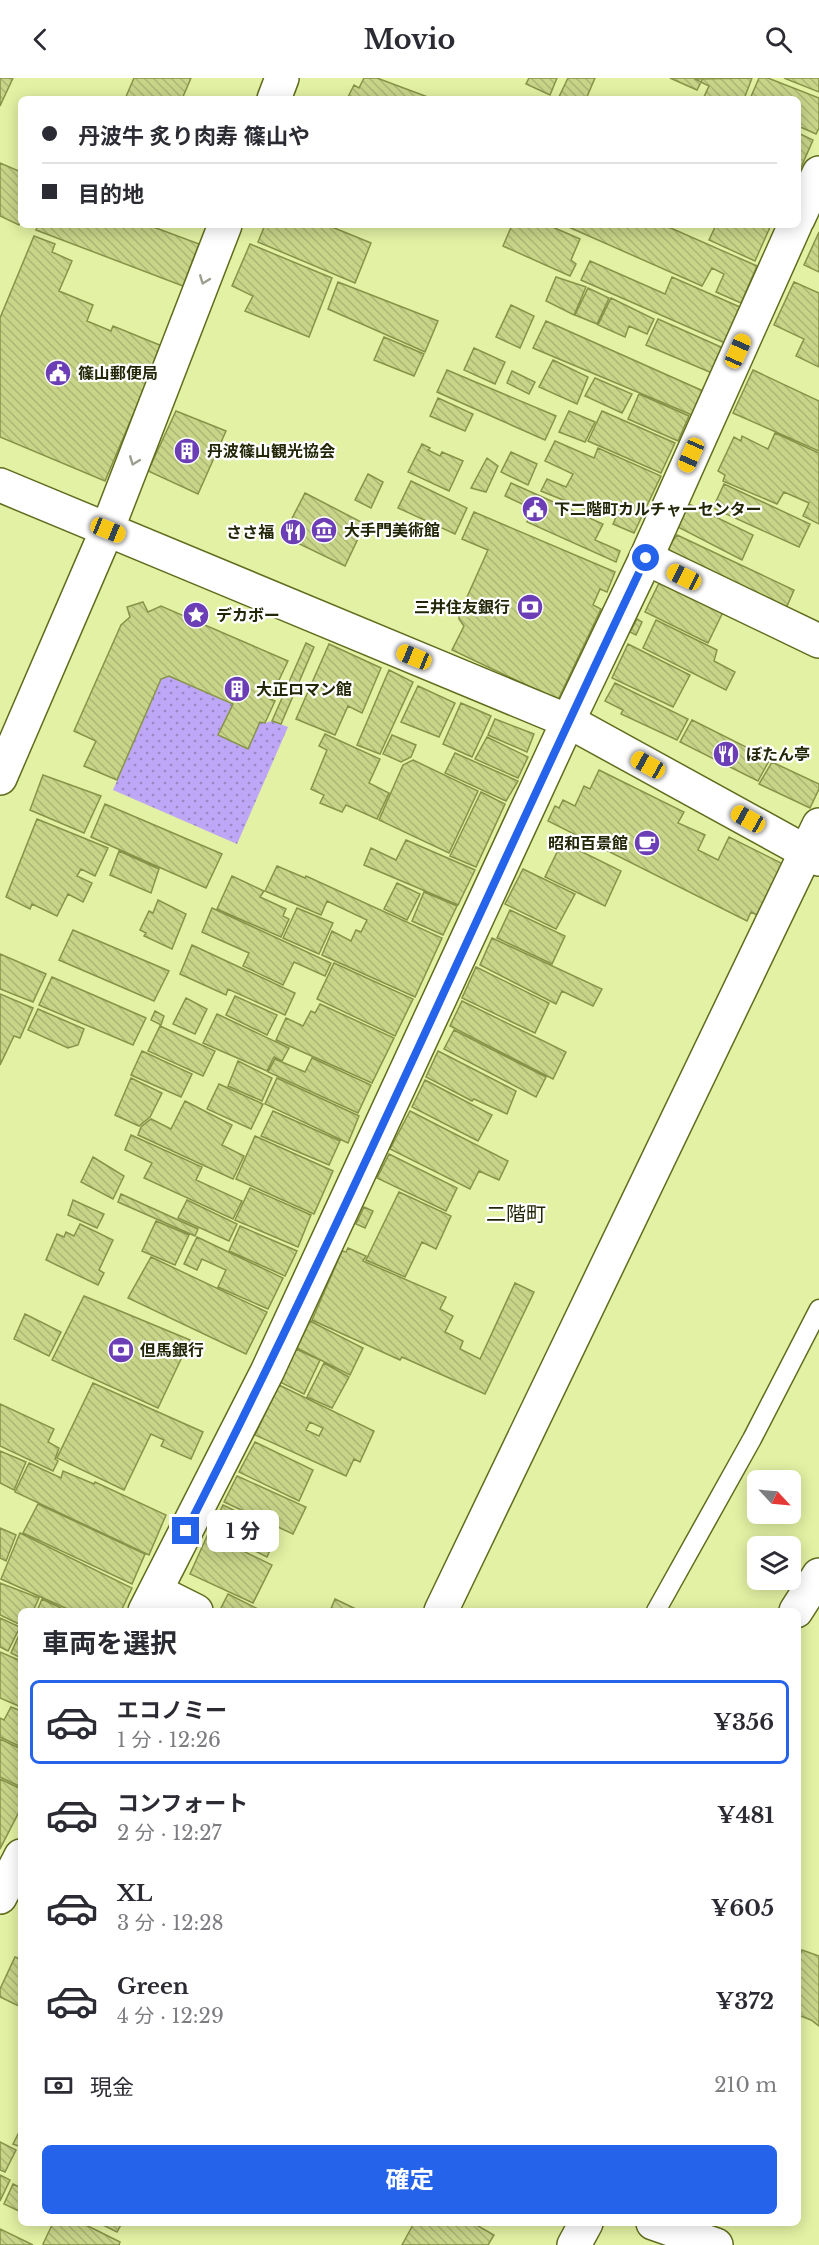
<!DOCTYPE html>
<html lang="ja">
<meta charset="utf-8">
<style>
body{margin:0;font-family:"Libre Baskerville","Noto Sans JP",serif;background:#f2f2f3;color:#2b2b33;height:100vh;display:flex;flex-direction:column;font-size:22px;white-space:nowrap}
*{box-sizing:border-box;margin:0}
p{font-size:20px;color:#7c7c81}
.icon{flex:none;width:33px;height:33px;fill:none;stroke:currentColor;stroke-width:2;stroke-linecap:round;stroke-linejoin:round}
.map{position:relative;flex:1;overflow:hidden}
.side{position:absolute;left:18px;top:1530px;width:783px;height:618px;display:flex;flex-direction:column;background:#fff;border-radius:9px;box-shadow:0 3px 15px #0003}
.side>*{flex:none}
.hud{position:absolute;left:18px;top:18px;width:783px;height:132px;border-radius:9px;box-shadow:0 3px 15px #0003;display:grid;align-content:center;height:132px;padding:0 24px;background:#fff}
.needle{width:39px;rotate:116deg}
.fabs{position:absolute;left:747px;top:1392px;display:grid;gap:12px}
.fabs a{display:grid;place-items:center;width:54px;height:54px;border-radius:9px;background:#fff;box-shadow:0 3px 15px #0003;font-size:30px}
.end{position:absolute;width:27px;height:27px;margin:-14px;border:8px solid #2563eb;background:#fff;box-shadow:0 0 0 3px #fff}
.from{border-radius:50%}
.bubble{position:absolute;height:42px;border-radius:9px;background:#fff;box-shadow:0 3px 15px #0003;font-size:20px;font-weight:700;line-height:42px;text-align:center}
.car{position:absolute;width:18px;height:36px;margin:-18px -9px;border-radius:8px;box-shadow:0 0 4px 2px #0007;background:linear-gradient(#f5c518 24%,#345 0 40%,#f5c518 0 76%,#345 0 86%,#f5c518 0)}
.hud b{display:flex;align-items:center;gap:21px;height:57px;font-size:22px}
.hud b+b{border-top:2px solid #e1e1e2}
.hud i{width:15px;height:15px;background:#2b2b33}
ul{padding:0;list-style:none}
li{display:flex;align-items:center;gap:18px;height:84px;margin:0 12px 9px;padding:0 12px;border:3px solid transparent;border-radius:9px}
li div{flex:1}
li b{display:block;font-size:22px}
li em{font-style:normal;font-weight:700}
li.active{border-color:#2563eb}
li>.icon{width:54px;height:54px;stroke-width:1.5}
h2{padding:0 24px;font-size:27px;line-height:72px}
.pay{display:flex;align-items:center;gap:15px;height:66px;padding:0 24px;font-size:22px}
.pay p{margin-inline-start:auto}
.cta{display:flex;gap:12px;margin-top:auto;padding:12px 24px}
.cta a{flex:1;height:69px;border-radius:9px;background:#2563eb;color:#fff;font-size:24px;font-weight:700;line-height:69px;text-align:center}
header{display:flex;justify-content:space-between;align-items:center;height:78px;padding:0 24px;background:#fff;font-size:27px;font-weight:700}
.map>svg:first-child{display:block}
.park{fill:url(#park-dots)}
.building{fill:url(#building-back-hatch);stroke:#879348;stroke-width:1.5;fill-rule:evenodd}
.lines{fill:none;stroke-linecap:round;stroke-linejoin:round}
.lane-casing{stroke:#616c1e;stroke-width:21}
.street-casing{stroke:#616c1e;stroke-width:36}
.secondary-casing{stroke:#616c1e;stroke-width:36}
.lane{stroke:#fff;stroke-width:18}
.street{stroke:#fff;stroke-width:33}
.secondary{stroke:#fff;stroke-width:33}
.oneway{stroke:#9c9e8f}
.route{stroke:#2563eb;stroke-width:8}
.labels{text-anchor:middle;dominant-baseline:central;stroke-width:4.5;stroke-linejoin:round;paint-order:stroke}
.poi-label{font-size:16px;font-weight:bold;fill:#232707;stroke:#fff;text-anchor:start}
.quarter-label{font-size:20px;fill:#232707;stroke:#fff}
</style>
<header><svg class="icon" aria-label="back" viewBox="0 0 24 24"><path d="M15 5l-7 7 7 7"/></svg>Movio<svg class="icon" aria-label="search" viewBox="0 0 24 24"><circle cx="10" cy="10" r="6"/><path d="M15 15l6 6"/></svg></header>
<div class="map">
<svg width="819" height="2167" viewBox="0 0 819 2167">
<defs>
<pattern id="park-dots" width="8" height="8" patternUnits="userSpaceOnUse" patternTransform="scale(1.5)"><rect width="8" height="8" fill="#bea7f6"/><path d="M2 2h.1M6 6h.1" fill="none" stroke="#9a88c5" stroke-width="1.8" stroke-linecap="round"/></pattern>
<pattern id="building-back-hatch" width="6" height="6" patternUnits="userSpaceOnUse" patternTransform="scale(1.5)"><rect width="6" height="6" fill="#c8d589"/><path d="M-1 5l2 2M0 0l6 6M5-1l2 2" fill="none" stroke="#acb775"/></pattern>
</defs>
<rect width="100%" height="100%" fill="#e2f1a3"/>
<!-- park -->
<path class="park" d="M169,598L233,626L218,657L247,671L260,644L265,645L272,643L288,649L237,766L113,712L161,601Z"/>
<!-- building -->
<path class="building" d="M0,0H13L0,28Z
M134,0H191L182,21H125Z
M364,0H377L433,21H347L354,7L359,10Z
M529,0H557L550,17L526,6Z
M568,0H595L586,21H558Z
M670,0H703L697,12Z
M752,0L744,21H703L709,8L695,1Z
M759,0H768L819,20V50L816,56L798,48V21H750Z
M784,0H819V14Z
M798,55L813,62L798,96Z
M0,85L21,94V141L19,147L0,138Z
M38,147H148L199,166L183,208L36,152Z
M265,147H327L371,165L355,205L258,164Z
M512,147H548L580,161L571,182L576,186L570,198L503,168Z
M564,147H664L757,188L741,225L716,214L724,196L712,190L702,208Z
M716,147H771L755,183L709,162Z
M819,154V194L804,187Z
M34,158L55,166L52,174L72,183L59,213L93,227L87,243L111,253L113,248L162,268L105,403L0,359V240Z
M250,166L332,200L309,259L245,233L253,218L232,208Z
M590,183L665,216L672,199L742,230L727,266L581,202Z
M556,199L586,209L574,237L546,223Z
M338,204L438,243L425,274L328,231Z
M794,204L819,215V289L796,278L804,261L774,247Z
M588,210L609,220L597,246L575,237Z
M611,220L654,241L647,256L629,248L625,259L598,247Z
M511,227L534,238L520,270L496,259Z
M658,241L723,270L712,295L646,267Z
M546,243L703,313L692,337L533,270Z
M384,259L424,276L414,298L374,282Z
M474,270L505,284L495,306L464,292Z
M553,282L588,299L577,326L539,309Z
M447,292L556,338L545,362L437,314Z
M753,292L819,323V373L733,335Z
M512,293L535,304L529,316L507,305Z
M595,300L632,316L622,335L585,318Z
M639,316L689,338L678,363L628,341Z
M438,320L473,336L465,353L430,338Z
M176,333L226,353L198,416L148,393Z
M569,333L595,344L585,364L559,354Z
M602,333L675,365L661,395L588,363Z
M775,355L819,375V446L803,438L809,425L784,414L777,426L723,403L725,397L718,393L734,359L741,363L742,358L768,371Z
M555,363L594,380L598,370L661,398L634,455L613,446L617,437L603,431L600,437L541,413L547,401L566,409L573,396L545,383Z
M422,366L430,370L428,372L440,378L442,374L463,383L449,413L408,394Z
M511,374L537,386L528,407L501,394Z
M487,380L498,388L486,414L471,410Z
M368,396L383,404L371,430L355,422Z
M411,403L467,430L455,456L398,430Z
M511,405L603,446L595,462L620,473L616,484L527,444L533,431L505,418Z
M724,406L810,446L799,469L713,430Z
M305,415L365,446L345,488L283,458Z
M689,426L753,457L742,482L678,449Z
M474,434L615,494L607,514L600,511L593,527L601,531L558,622L452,572L464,548L459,541V537L488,472L462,461Z
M677,457L794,512L784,535L662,477Z
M660,503L725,530L708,565L645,534Z
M143,524L148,534L161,528L288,583L270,621L275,623L265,645L260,644L248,671L218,657L233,626L169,598L161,601L117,702L84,688L96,663L74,653L121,547L130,539L127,529Z
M637,541L642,544L636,557L630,554Z
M656,542L717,572L714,583L735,594L726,612L643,570Z
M306,565L314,569L281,646L272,643Z
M329,566L381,590L362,635L348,628L335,657L296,641Z
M628,566L690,597L673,629L612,600Z
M389,592L413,604L380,676L357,667Z
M615,605L688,641L677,662L621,636L623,632L605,623Z
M418,608L455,625L439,659L401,644Z
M461,625L491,638L472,679L443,666Z
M495,641L534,656L527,674L488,657Z
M692,642L770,681L758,703L680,664Z
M325,656L380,681L369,705L389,715L377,741L346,727L342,734L320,725L324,717L311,711L327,672L319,668Z
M392,657L416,667L411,679L401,684L383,676Z
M487,659L528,679L518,700L475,681Z
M455,675L518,703L506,723L445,695Z
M413,682L478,713L449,775L379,742L403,687Z
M772,684L819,706V711L810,730L759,706Z
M599,692L684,734L678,745L705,757L698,772L718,782L729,759L783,786L759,838L751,834L747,843L548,743L555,728L559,730L563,722L575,728L584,708L590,711Z
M43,697L101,718L84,755L30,732Z
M481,714L505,726L476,789L450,778Z
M105,726L222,776L206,810L91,759Z
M37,741L108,770L95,798L81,791L77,798L92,805L83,824L68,816L57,838L32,826L30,831L6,819Z
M406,762L475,792L458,827L364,787L371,770L396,782Z
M562,764L621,793L605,828L545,799Z
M119,773L159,791L151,815L110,797Z
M277,788L305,800L306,798L442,860L415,919L322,877L332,853L351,863L356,852L361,854L367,842L327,823L321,837L265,813Z
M523,791L575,816L556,851L505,826Z
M232,798L264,813L260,819L286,831L283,838L289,841L281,859L217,831Z
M397,805L420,816L407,842L384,831Z
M424,814L457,828L443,857L412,843Z
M158,822L186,836L172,871L144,858L146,855L140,852L149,833L153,835Z
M212,830L331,885L325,898L294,884L283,907L243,888L249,875L202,854Z
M297,830L333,845L319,876L283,860Z
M510,832L565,858L552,886L497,860Z
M73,852L169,893L154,923L59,882Z
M492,860L602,911L593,928L562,913L556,926L480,887Z
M192,867L295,915L285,937L228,911L226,917L180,896Z
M0,876L46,896L33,924L0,911Z
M334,885L413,921L395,958L317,921Z
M476,889L549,925L535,955L462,920Z
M52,899L146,940L133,967L39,927Z
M0,916L33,930L20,960L14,958L0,987Z
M235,918L277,937L267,957L226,937Z
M186,920L207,931L195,956L173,946Z
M462,923L566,974L553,1001L450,948Z
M320,926L394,960L372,1005L276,962L286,940L303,948L311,933L315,935Z
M38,931L84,951L78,967L68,970L28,952Z
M155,933L164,938L161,947L151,942Z
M217,936L289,970L282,983L274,979L267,993L203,965Z
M160,948L215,973L203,998L148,973Z
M454,952L546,999L536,1019L444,971Z
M142,973L192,996L181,1019L131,997Z
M438,973L516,1013L507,1036L474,1021L472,1023L426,999Z
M312,980L371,1007L358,1035L268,994L275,981L305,994Z
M238,983L272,1000L262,1023L228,1008Z
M131,1000L162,1015L150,1039L139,1048L115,1037Z
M277,1000L359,1038L348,1065L265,1026Z
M425,1002L492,1037L478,1063L412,1029Z
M219,1006L263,1026L251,1051L207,1031Z
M185,1023L232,1047L222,1067L244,1078L233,1101L138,1057L141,1049L151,1041L171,1051Z
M273,1033L340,1063L329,1087L261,1058Z
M410,1033L508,1083L499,1102L479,1093L470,1111L390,1071Z
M131,1057L202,1089L196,1102L242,1123L233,1141L144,1100L152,1085L125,1072Z
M255,1058L333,1093L314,1136L236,1101Z
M389,1076L457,1110L446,1133L377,1100Z
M93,1079L124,1098L113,1121L81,1104Z
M250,1110L311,1137L298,1169L235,1142Z
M399,1114L451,1138L436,1171L422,1164L405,1199L366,1182Z
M121,1116L198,1151L195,1158L118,1124Z
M73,1122L104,1136L97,1150L68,1137Z
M187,1122L237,1146L229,1163L178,1140Z
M364,1129L373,1133L365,1150L356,1146Z
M156,1143L189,1157L175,1187L142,1173Z
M80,1146L113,1162L99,1192L104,1195L98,1207L46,1182L57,1156L64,1159L66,1154L74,1158Z
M240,1148L297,1173L285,1198L229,1173Z
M197,1159L283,1200L268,1231L218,1209L226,1192L202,1181L197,1192L184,1186Z
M348,1170L366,1178L363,1183L446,1219L440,1231L453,1238L445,1254L463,1263L460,1271L480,1281L515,1205L534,1214L485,1316L402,1279L400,1282L312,1242L342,1173L346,1174Z
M151,1179L267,1234L246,1276L128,1220Z
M84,1218L190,1262L158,1330L52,1282Z
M25,1236L61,1254L49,1278L14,1261Z
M310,1243L363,1270L350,1297L297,1270Z
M296,1271L320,1282L304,1316L280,1304Z
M324,1285L349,1299L332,1330L307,1319Z
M93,1305L203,1354L191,1381L161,1368L164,1362L151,1356L124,1412L57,1380Z
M279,1307L374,1353L360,1384L354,1381L346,1398L255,1357ZM310,1344L323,1350L319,1358L306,1352Z
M0,1326L54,1351L48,1364L59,1370L55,1381L58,1383L53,1393L0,1368Z
M255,1364L313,1392L299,1423L239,1394Z
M0,1373L26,1384L14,1412L0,1405Z
M29,1385L61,1400L63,1393L94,1406L95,1404L166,1437L149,1477L15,1414Z
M237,1398L306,1429L293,1456L224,1424Z
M38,1426L145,1476L132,1506L23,1455Z
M223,1427L278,1454L267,1479L237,1464L236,1468L210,1454Z
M0,1450L16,1457L6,1483L0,1480Z
M20,1455L132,1510L121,1533H72L1,1501Z
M208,1456L272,1487L253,1525L190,1496Z
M0,1505L39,1520L33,1533H21V1547L0,1537Z
M228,1516L262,1533H222L220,1532Z
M42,1521L67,1533H37Z
M335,1521L360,1533H330Z
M0,1540L20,1549L8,1573L0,1569Z
M19,1557L21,1558V1580L11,1575Z
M0,1574L21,1583V1629L0,1620Z
M11,1629L21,1633V1669L0,1659V1640L4,1642Z
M0,1661L21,1671V1709L0,1699Z
M0,1701L21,1711V1730L0,1771Z
M802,1872L819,1878V1948L811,1942L798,1937V1882Z
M15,1879L21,1881V1929L0,1919V1911Z
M21,2050V2069L13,2066Z
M0,2064L16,2072L5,2094L0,2092Z
M0,2097L10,2102L0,2123Z
M13,2106L21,2110V2134L4,2126Z
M53,2145H82L120,2164L119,2167H46L43,2166Z
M99,2145H122L117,2154Z
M414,2145H473L494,2157L488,2167H402Z
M0,2151L33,2167H0Z"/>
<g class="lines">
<defs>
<path id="lane" d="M656,1533L752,1361L819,1231"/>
<path id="street" d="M274,21L282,0
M646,480L819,563
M0,700L107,452L225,147
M156,1513L196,1533
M441,1533L819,747
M796,1533L819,1497"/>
<path id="secondary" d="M798,141L819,95
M0,407L568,643L819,781
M145,1533L267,1294L568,643L646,480L795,147
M0,1819L21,1778
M653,2145L716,2167
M574,2167L586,2145"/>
</defs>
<!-- lane casing -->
<use href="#lane" class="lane-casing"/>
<!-- street casing -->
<use href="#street" class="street-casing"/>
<!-- secondary casing -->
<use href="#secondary" class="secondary-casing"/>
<!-- lane -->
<use href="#lane" class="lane"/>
<!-- street -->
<use href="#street" class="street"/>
<!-- secondary -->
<use href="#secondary" class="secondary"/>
</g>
<!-- one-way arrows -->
<defs><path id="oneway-chevron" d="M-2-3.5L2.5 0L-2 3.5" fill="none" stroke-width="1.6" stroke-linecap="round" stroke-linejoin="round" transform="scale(1.5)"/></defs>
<g class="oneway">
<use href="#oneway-chevron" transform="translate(204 202) rotate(111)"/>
<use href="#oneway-chevron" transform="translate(134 383) rotate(111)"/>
</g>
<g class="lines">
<!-- route -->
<path class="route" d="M186,1453C349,1134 491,804 646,480"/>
</g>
<!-- icons -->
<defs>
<symbol id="civic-disc" viewBox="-11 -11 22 22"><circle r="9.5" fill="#6c3eb6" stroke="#fff"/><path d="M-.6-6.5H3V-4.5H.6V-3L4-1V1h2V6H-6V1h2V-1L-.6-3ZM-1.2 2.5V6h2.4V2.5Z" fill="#fff"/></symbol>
<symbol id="building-disc" viewBox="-11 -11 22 22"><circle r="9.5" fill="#6c3eb6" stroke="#fff"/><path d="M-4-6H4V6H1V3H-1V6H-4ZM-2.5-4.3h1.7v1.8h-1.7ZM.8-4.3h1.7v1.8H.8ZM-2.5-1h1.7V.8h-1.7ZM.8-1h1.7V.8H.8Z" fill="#fff"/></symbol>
<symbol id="museum-disc" viewBox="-11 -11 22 22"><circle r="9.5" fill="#6c3eb6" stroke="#fff"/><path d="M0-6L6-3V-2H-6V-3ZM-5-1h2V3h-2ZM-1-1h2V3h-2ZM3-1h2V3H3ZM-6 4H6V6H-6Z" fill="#fff"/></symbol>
<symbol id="restaurant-disc" viewBox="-11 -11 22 22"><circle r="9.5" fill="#6c3eb6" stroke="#fff"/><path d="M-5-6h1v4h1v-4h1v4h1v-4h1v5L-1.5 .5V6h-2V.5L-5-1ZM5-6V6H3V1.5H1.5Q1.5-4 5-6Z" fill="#fff"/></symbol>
<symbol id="bank-disc" viewBox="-11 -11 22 22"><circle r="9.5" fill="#6c3eb6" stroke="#fff"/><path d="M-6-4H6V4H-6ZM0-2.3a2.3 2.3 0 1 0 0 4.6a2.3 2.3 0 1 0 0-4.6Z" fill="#fff"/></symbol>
<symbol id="sight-disc" viewBox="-11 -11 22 22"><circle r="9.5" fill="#6c3eb6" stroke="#fff"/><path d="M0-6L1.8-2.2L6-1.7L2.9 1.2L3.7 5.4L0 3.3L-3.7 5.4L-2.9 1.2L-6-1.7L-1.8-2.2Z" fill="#fff"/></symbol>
<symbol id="cafe-disc" viewBox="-11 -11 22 22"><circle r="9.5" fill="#6c3eb6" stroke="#fff"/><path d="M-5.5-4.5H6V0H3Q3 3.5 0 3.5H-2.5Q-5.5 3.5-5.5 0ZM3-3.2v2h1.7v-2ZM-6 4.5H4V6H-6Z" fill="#fff"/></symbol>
</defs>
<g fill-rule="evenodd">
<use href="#civic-disc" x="43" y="280" width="30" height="30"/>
<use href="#building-disc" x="172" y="358" width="30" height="30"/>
<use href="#civic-disc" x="520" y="416" width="30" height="30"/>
<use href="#museum-disc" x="309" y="437" width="30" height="30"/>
<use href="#restaurant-disc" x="278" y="439" width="30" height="30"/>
<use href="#bank-disc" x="515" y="514" width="30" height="30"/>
<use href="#sight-disc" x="181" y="522" width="30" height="30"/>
<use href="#building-disc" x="222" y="596" width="30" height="30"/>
<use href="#restaurant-disc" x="711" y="661" width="30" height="30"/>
<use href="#cafe-disc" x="632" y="750" width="30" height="30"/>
<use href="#bank-disc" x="106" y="1257" width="30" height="30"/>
</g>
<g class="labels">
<!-- poi labels -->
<g class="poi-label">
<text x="78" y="295">篠山郵便局</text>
<text x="207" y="373">丹波篠山観光協会</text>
<text x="554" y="431">下二階町カルチャーセンター</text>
<text x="344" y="452">大手門美術館</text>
<text x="274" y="454" text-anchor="end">ささ福</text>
<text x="510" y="529" text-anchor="end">三井住友銀行</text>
<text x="216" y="537">デカボー</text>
<text x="256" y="611">大正ロマン館</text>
<text x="746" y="676">ぼたん亭</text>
<text x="628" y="765" text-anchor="end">昭和百景館</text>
<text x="140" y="1272">但馬銀行</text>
</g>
<!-- quarter labels -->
<g class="quarter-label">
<text x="516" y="1136">二階町</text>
</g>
</g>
</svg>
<div class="fabs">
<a><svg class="needle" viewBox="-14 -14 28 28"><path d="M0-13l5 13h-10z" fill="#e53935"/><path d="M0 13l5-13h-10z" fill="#7c7c81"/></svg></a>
<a><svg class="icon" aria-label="layers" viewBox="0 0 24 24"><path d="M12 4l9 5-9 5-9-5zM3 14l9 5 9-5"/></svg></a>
</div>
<i class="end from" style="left:646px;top:480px"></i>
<i class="end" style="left:186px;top:1453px"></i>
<div class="bubble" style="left:207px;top:1432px;width:72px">1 分</div>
<i class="car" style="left:738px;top:273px;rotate:24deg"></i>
<i class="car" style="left:691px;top:377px;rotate:204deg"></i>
<i class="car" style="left:108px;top:452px;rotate:112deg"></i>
<i class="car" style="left:684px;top:499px;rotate:296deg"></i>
<i class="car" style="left:414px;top:579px;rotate:292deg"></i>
<i class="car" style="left:648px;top:687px;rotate:299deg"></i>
<i class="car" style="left:748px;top:741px;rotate:299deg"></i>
<div class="hud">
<b><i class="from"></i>丹波牛 炙り肉寿 篠山や</b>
<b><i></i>目的地</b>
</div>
<section class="side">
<h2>車両を選択</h2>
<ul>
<li class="active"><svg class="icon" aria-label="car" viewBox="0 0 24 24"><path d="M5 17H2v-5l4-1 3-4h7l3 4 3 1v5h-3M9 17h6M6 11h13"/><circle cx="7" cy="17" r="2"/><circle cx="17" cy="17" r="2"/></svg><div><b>エコノミー</b><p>1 分 · 12:26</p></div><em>¥356</em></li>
<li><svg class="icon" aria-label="car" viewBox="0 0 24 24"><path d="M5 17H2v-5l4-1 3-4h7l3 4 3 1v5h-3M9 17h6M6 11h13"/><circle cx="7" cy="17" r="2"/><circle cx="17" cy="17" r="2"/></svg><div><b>コンフォート</b><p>2 分 · 12:27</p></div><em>¥481</em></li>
<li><svg class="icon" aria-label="car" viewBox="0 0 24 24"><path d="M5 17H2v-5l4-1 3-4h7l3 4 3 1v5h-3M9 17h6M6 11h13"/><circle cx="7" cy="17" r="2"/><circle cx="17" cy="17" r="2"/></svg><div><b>XL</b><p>3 分 · 12:28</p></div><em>¥605</em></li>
<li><svg class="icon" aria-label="car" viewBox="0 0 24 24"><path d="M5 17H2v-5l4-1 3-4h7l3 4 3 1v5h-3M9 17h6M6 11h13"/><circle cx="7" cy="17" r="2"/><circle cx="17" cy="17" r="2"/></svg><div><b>Green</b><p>4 分 · 12:29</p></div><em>¥372</em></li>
</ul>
<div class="pay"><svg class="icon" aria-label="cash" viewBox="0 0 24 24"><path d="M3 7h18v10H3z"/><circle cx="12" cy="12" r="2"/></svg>現金<p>210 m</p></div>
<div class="cta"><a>確定</a></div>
</section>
</div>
